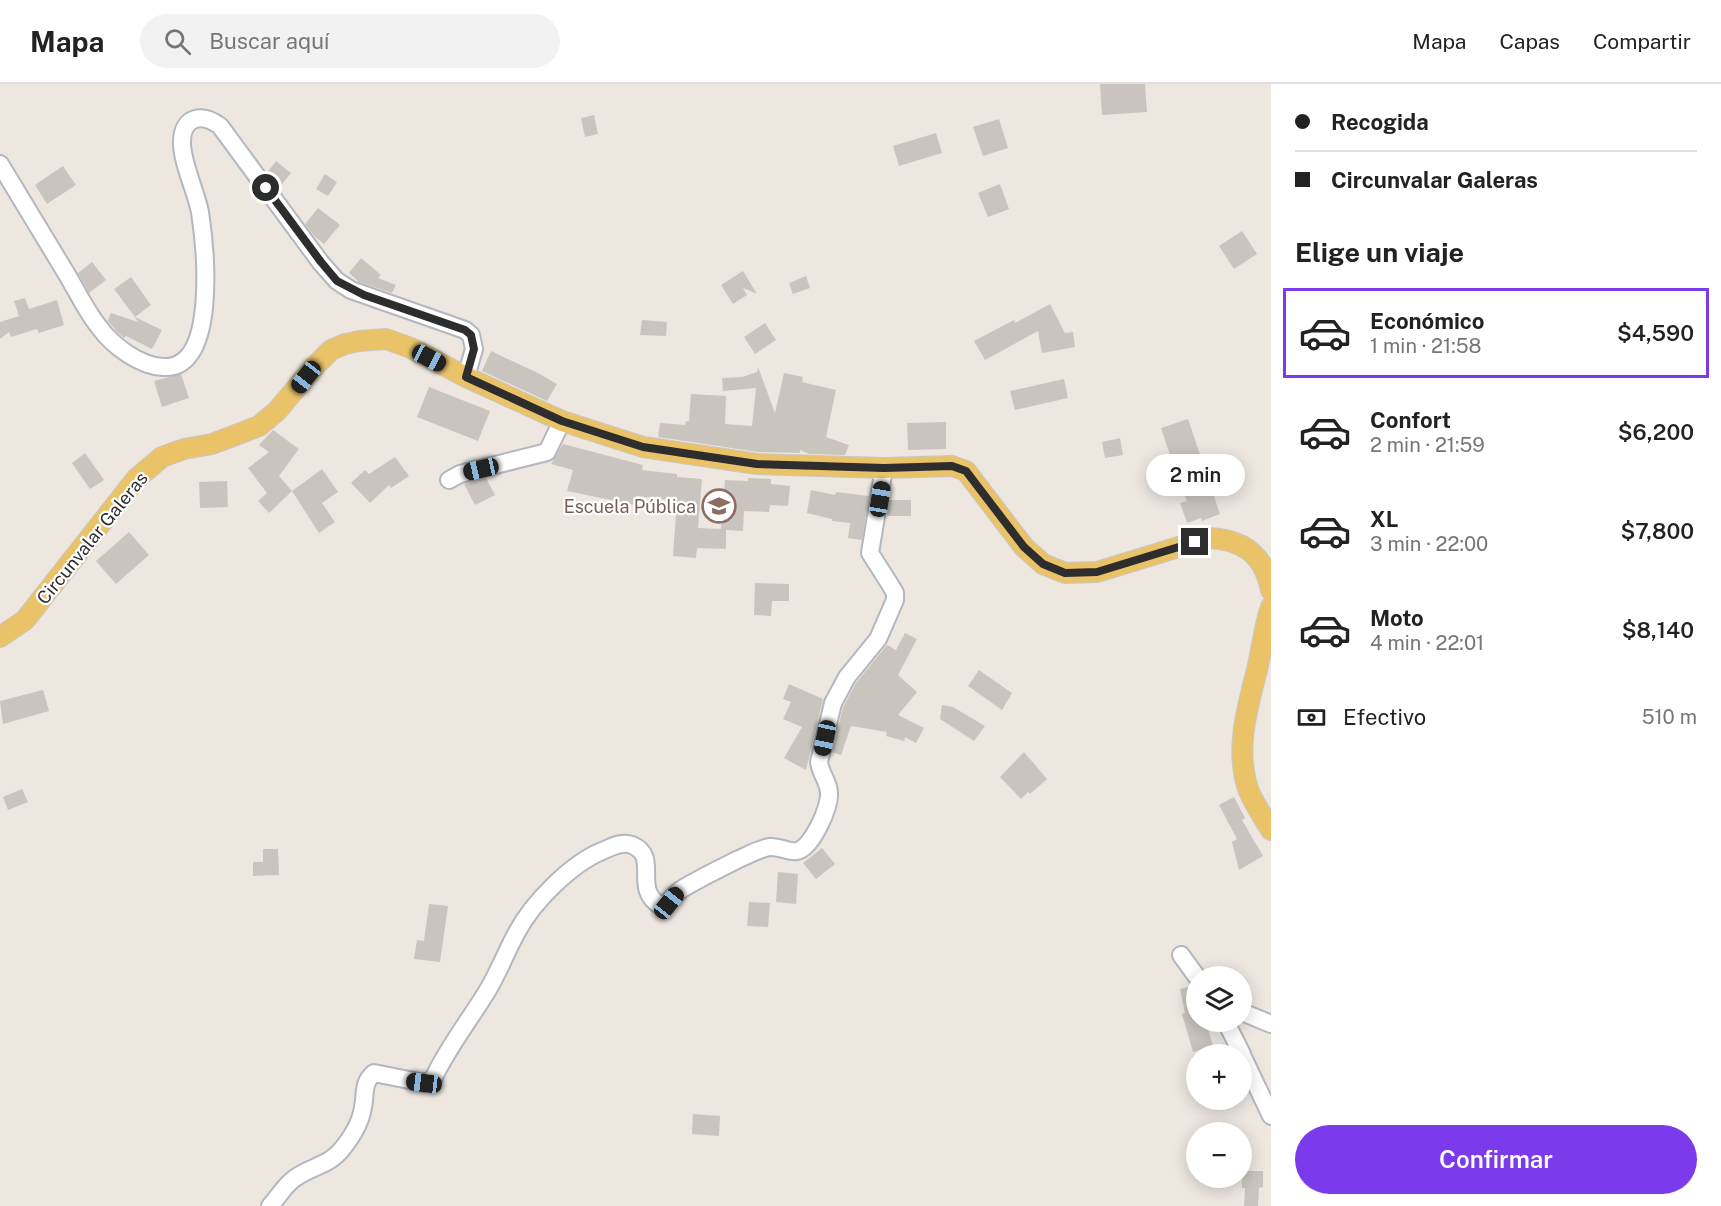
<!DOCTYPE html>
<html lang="es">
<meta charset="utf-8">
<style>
body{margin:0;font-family:"Public Sans",sans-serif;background:#f2f2f2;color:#222;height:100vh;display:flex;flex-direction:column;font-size:22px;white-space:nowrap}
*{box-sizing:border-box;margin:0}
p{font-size:20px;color:#767676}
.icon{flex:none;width:33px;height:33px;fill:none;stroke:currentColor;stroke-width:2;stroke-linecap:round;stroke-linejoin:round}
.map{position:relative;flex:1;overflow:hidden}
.side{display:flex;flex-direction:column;background:#fff;width:450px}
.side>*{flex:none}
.guide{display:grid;align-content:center;height:132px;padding:0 24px;background:#fff}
.buttons{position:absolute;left:1186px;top:882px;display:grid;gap:12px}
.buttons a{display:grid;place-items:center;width:66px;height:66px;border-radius:50%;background:#fff;box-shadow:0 3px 15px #0003;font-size:30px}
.end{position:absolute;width:27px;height:27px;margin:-14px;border:8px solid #2d2d2d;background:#fff;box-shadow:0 0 0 3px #fff}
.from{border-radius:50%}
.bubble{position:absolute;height:42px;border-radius:21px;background:#fff;box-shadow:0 3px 15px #0003;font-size:20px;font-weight:600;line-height:42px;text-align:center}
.car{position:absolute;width:18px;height:36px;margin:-18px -9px;border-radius:8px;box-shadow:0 0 4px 2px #0007;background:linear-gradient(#222 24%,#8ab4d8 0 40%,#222 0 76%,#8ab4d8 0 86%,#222 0)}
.guide b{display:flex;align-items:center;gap:21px;height:57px;font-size:22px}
.guide b+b{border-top:2px solid #e0e0e0}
.guide i{width:15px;height:15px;background:#222}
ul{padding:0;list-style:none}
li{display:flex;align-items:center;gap:18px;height:90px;margin:0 12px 9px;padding:0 12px;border:3px solid transparent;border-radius:0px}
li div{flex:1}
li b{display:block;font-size:22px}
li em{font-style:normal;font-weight:600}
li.selected{border-color:#7c3aed}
li>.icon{width:54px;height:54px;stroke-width:1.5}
h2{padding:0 24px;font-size:27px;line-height:72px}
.pay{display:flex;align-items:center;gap:15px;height:66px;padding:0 24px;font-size:22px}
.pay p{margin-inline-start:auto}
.primary-button{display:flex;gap:12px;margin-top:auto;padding:12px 24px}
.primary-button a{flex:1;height:69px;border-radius:36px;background:#7c3aed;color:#fff;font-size:24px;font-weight:600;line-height:69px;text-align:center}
header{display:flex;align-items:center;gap:36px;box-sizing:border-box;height:84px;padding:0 30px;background:#fff;border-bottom:2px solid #e0e0e0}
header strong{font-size:28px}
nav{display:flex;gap:33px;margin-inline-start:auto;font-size:21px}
.search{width:420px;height:54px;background:#f2f2f2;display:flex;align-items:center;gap:15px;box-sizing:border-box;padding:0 21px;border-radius:33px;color:#767676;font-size:22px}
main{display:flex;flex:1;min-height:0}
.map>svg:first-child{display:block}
.building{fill:#c9c5be}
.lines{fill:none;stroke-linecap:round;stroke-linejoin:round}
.minor-casing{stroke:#b3b7bf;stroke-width:20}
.major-casing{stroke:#c8c8c8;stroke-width:22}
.minor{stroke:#fff;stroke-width:16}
.major{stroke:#eac268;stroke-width:20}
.route{stroke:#2d2d2d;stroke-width:8}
.labels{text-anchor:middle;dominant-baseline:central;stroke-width:4.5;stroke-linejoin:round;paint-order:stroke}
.education-label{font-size:18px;fill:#785e54;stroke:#fff;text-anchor:end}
.street-label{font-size:18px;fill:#2d2d2d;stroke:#fff}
</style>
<header>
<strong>Mapa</strong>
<div class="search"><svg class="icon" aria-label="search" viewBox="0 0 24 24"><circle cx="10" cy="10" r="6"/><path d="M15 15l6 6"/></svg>Buscar aquí</div>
<nav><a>Mapa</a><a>Capas</a><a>Compartir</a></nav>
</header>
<main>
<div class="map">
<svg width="1271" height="1122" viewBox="0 0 1271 1122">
<rect width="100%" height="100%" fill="#ede7e0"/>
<!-- building -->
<path class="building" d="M1100,0H1145L1147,28L1102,31Z
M594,31L598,50L585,53L581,34Z
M999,35L1008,64L983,72L973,43Z
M936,49L942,69L899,82L893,62Z
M276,77L291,89L279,104L267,89Z
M63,82L76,101L47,120L35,101Z
M325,90L337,98L328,112L316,105Z
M1000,100L1009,125L988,133L978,109Z
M318,124L340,141L324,160L314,152L305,140Z
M1242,147L1257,170L1234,185L1219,162Z
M361,174L381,191L378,194L396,201L392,209L359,198L349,189Z
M92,178L106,196L89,209L78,189Z
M743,187L757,210L743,204L747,211L733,220L721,201Z
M806,192L810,204L793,210L789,199Z
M131,193L151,221L135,233L114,205Z
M25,214L29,225L57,216L64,241L39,249L37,245L11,253L9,248L0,255V238L19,232L14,217Z
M1050,220L1065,249L1073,248L1075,263L1042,269L1038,247L985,276L974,257L1014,236L1015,239Z
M111,229L138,238L135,233L162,246L152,265L126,252L124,254L118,249L108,237Z
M642,236L667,238L666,252L640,251Z
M765,239L776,256L755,270L744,253Z
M491,267L538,289L557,300L547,317L482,287Z
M758,283L775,329L784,289L803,293L802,298L836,306L826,353L849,361L845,371L809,370L800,366V369L758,368L658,353L660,339L685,341L686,337H689L691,310L726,312L725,340L752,342L756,304L723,307L722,294L742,293L757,288Z
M181,290L189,314L162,323L154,297Z
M1064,295L1068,314L1015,326L1010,307Z
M429,303L490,327L478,357L417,333Z
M1188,335L1220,430L1202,437L1201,434L1187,439L1180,419L1187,417L1166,371H1170L1161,344Z
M946,338V365L908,366L907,339Z
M273,346L299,365L279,392L292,407L269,429L258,417L267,409L248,384L269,368L259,361Z
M1120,354L1123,371L1105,374L1102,358Z
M563,360L643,381L642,386L677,390V393L702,395L698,444L721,445L725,396L748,397V394L771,395V400L790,402L788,422L770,421L769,428L744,427L743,447L726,446V465L697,464L696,474L673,472L677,417L637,412L635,421L567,407L573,386L551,380Z
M85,369L104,396L90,405L72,379Z
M395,373L409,392L391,404L389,401L370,419L351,399L365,386L369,390Z
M322,385L338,408L322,419L335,438L319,449L292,407Z
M486,394L495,411L475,421L464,400Z
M227,397L228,423L200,424L199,398Z
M811,406L835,411L836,408L869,412L862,456L848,454L850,439L832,437V435L807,429Z
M889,416H911V432H887Z
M129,448L149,471L116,500L96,477Z
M755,499L789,500V517H772L771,532L754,531Z
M905,549L917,555L898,591L917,608L898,631L924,644L916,659L905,653L904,657L886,652L887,648L851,642L841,671L832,668L843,623L856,599L887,561L896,566Z
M979,586L1012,609L1002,626L968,602Z
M789,600L823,615L806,686L784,674L802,643L783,635L791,618L783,615Z
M43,606L49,627L3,640L0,617Z
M942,621L953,623L985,642L974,657L940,635Z
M1024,668L1047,695L1030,710L1028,708L1021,715L1000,693Z
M22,705L28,718L8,726L3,713Z
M1234,713L1245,734L1242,736L1263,772L1239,786L1232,758L1237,755L1219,721Z
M822,764L835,780L816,795L803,779Z
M263,765H278L279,791L253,792V778H263Z
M778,788L798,790L796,820L776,818Z
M749,818L770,819L768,843L747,842Z
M429,820L448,822L440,878L414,875L417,856L424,857Z
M1193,902L1197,903V938H1206L1213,962L1193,968L1182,930L1185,929L1180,905Z
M693,1030L720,1032L719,1052L692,1050Z
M1242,1087H1263V1103L1259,1104L1258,1122H1244L1245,1104H1242Z"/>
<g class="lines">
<defs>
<path id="minor" d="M0,80C22,116 44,153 66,189C77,207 86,227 99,243C112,261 139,282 163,283C219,287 205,161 200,128C196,107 181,77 182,57C183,32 202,29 220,42L321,179L337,197L351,206L465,246L471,251L474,265L466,293
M449,396L460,390L547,368L562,337
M1181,871L1197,893
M1242,928L1271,940
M1226,938L1242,970
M1242,971L1271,1032
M270,1122C278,1113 285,1101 295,1094C310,1083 330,1081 342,1065C351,1054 361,1038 363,1023C366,1010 362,999 374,989L424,999L433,995C447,965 468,938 486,909C498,890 506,868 517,848C533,818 571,780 602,767C612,763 622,757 632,761C661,773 631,805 661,822C671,818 674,810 682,805C700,794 721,784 739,775C748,771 761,764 770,763C779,762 789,769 797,767C812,764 830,723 829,709C829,698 820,689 819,678L833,619L847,593L878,555L895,516V509L891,502L870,469L884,384"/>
<path id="major" d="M1271,523C1264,543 1262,565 1257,586C1247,625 1235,665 1248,705C1254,720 1263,733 1271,746
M0,553L25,536L136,395L162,373L184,365L212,360L259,342L277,327L314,283L331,266L345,260L360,257L386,255L411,264L466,293L562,337L643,363L757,380L884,384L952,382L966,387L1024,463L1043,480L1065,489L1097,488L1208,454C1243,455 1264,471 1271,506"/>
</defs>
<!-- minor casing -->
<use href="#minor" class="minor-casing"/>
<!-- major casing -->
<use href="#major" class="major-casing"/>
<!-- minor -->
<use href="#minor" class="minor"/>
<!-- major -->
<use href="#major" class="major"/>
</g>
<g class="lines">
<!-- route -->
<path class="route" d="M266,104L321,178L337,197L364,211L465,246L471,251L474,265L466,293L562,337L643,363L757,380L884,384L952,382L966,387L1024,463L1043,480L1065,489L1097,488L1195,458"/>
</g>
<!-- icons -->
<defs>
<symbol id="school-ring" viewBox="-11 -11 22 22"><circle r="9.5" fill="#fff" stroke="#8d6e63" stroke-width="1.5"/><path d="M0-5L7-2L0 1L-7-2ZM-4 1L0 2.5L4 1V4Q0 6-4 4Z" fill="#8d6e63"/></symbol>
</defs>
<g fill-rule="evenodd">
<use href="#school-ring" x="700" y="403" width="38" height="38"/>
</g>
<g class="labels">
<!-- education labels -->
<g class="education-label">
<text x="696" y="422">Escuela Pública</text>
</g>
<!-- street labels -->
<g class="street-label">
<text transform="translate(92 454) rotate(-51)">Circunvalar Galeras</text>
</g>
</g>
</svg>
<div class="buttons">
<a><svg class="icon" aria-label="layers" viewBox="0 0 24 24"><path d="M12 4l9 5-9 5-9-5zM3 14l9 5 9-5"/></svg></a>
<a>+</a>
<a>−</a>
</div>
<i class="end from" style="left:266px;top:104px"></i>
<i class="end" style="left:1195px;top:458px"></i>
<div class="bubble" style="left:1146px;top:370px;width:99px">2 min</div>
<i class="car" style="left:429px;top:274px;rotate:118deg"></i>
<i class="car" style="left:306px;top:293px;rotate:218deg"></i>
<i class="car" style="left:481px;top:385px;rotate:257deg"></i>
<i class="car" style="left:880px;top:415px;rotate:9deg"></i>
<i class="car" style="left:825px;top:654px;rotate:192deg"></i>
<i class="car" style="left:669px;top:819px;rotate:39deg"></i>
<i class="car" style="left:424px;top:999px;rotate:277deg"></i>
</div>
<section class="side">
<div class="guide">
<b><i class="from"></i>Recogida</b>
<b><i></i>Circunvalar Galeras</b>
</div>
<h2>Elige un viaje</h2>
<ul>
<li class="selected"><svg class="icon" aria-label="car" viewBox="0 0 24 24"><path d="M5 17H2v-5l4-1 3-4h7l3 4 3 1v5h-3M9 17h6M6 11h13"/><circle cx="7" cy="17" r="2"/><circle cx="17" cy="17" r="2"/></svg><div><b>Económico</b><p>1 min · 21:58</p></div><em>$4,590</em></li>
<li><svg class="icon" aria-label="car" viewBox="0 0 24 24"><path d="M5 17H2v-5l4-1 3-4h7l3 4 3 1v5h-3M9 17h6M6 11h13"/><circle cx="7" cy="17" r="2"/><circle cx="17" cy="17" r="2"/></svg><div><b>Confort</b><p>2 min · 21:59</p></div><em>$6,200</em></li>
<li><svg class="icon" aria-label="car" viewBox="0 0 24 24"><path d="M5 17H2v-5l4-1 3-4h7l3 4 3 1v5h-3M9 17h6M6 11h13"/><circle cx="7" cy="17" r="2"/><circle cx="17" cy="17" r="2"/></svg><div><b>XL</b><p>3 min · 22:00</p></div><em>$7,800</em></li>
<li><svg class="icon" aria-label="car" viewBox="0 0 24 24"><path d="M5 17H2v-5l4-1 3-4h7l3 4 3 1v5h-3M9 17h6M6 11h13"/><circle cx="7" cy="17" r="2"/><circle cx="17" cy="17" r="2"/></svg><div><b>Moto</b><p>4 min · 22:01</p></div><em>$8,140</em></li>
</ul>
<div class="pay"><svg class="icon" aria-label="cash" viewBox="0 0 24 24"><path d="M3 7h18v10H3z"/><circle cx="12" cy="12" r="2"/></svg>Efectivo<p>510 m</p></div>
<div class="primary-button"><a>Confirmar</a></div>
</section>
</main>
